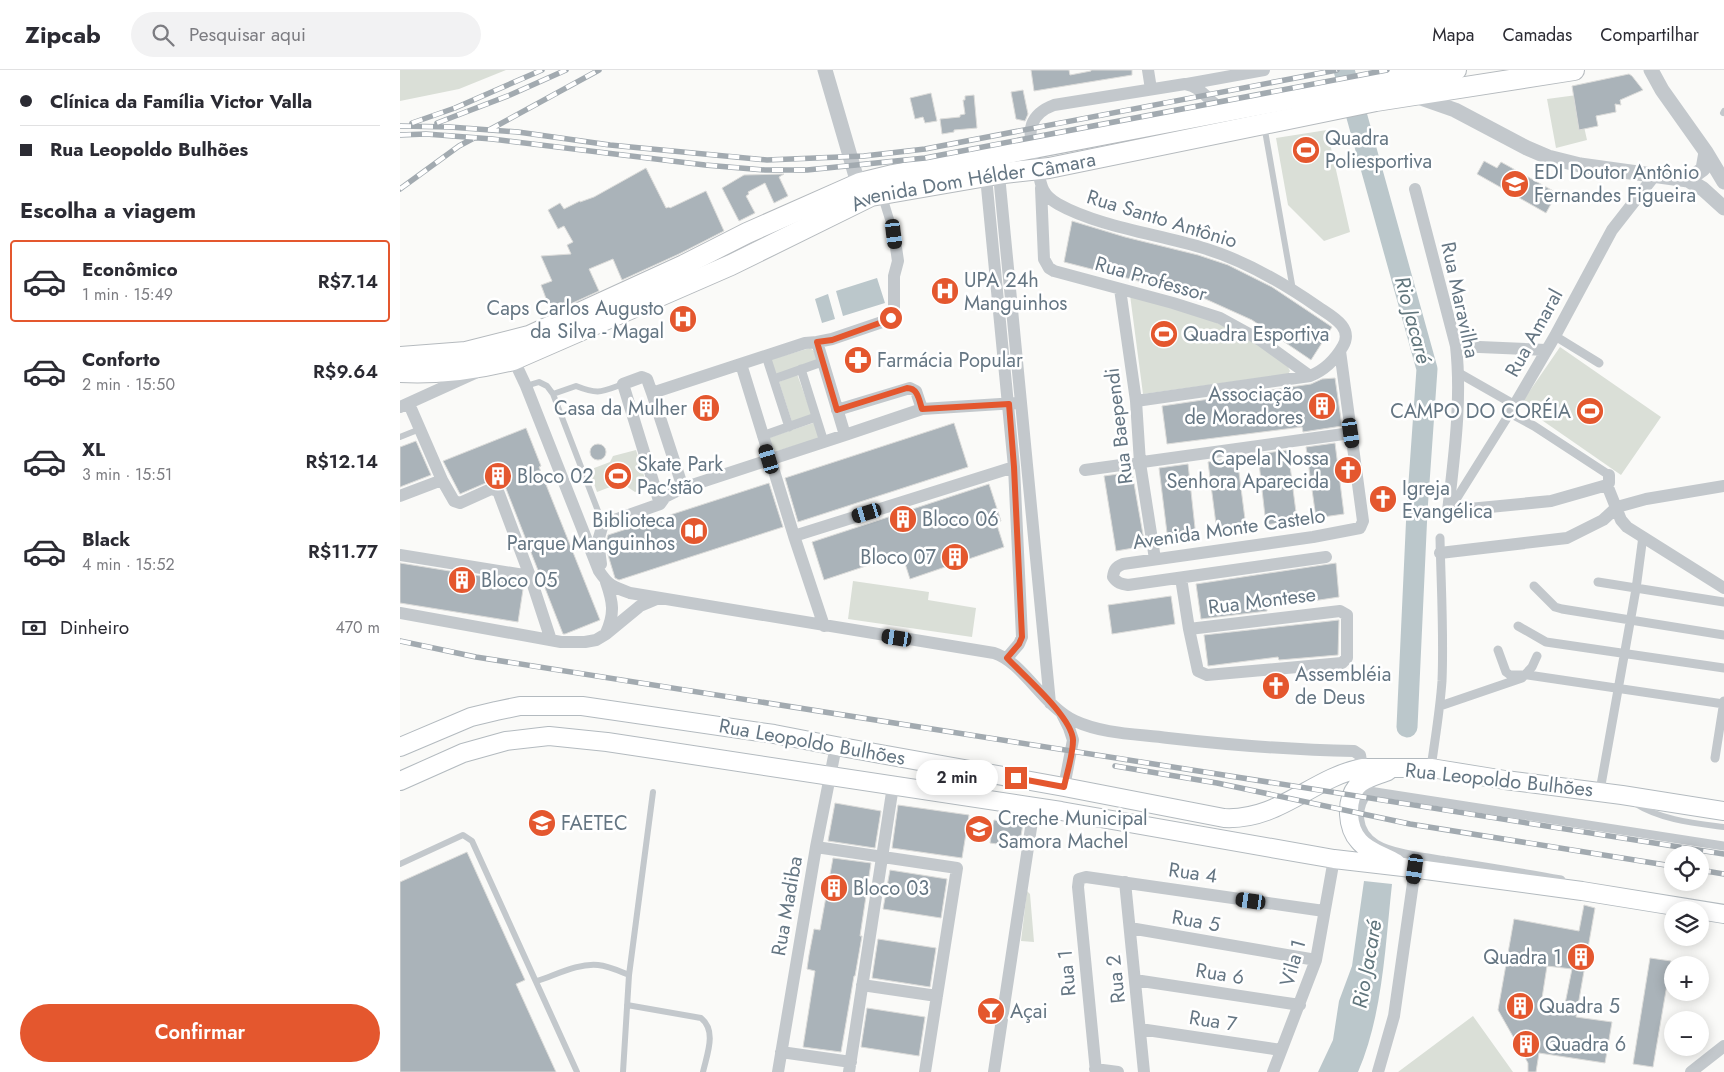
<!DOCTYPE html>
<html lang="pt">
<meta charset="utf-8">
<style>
body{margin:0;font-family:Jost,sans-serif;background:#f2f2f3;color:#2b2b33;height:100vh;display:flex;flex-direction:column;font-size:19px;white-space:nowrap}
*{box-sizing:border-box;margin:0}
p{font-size:16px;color:#7c7c81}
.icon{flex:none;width:28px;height:28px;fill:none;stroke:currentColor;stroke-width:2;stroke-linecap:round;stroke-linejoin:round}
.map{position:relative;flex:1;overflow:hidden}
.panel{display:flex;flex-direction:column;background:#fff;width:400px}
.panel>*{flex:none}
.guide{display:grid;align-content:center;height:110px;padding:0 20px;background:#fff}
.controls{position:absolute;left:1264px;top:776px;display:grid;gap:10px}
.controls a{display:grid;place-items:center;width:45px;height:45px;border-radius:50%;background:#fff;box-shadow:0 2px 12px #0003;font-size:25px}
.end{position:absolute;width:22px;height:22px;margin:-11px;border:6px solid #e4572e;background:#fff;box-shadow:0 0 0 2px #fff}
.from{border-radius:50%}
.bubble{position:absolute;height:35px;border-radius:18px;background:#fff;box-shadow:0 2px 12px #0003;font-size:16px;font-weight:600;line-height:35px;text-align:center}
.car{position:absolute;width:15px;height:30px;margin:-15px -8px;border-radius:6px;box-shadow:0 0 4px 1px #0007;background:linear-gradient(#222 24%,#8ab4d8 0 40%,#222 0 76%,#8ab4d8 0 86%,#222 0)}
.guide b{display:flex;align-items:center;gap:18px;height:48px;font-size:19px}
.guide b+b{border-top:1px solid #e1e1e2}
.guide i{width:12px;height:12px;background:#2b2b33}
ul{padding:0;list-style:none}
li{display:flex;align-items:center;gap:15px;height:82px;margin:0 10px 8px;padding:0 10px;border:2px solid transparent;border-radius:5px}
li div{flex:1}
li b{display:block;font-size:19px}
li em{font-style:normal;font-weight:600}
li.active{border-color:#e4572e}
li>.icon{width:45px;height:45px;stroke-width:1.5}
h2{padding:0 20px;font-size:22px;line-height:60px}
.pay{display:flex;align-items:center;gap:12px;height:55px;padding:0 20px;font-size:19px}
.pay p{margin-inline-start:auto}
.primary-button{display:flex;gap:10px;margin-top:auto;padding:10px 20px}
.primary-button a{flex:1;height:58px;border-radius:30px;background:#e4572e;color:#fff;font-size:20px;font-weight:600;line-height:58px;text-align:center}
header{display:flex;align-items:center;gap:30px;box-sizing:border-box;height:70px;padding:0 25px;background:#fff;border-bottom:1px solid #e1e1e2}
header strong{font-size:24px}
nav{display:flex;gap:28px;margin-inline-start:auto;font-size:18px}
.search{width:350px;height:45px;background:#f2f2f3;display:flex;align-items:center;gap:12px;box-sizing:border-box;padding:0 18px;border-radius:28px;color:#7c7c81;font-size:19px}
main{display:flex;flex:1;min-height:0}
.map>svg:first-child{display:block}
.green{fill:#dadfd7}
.water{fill:#bbc7cb}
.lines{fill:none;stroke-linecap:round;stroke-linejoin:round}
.river{stroke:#bbc7cb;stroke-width:21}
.building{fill:#aab3b9;stroke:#dcdcda;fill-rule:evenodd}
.secondary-casing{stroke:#b3babf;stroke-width:20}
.primary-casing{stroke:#b5babe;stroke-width:22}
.service{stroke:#c3c8cc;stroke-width:6}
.pedestrian{stroke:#c3c8cc;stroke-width:9}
.minor{stroke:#c3c8cc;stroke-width:12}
.tertiary{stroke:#c3c8cc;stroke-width:15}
.secondary{stroke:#fff;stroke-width:18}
.primary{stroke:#fff;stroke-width:20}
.rail-casing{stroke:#a2aab0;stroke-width:5.5}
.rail{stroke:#fff;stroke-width:4;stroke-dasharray:11;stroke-linecap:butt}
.route{stroke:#e4572e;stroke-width:6}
.labels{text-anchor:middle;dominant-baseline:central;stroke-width:5;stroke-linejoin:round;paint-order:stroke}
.poi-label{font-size:20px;fill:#657683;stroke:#fff;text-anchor:start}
.street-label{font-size:20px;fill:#657683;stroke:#fff}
.water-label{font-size:21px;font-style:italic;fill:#60757c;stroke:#fff}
</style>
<header>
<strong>Zipcab</strong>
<div class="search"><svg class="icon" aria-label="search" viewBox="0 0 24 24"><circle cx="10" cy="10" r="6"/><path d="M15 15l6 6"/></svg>Pesquisar aqui</div>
<nav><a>Mapa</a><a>Camadas</a><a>Compartilhar</a></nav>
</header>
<main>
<section class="panel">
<div class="guide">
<b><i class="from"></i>Clínica da Família Victor Valla</b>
<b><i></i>Rua Leopoldo Bulhões</b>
</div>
<h2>Escolha a viagem</h2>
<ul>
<li class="active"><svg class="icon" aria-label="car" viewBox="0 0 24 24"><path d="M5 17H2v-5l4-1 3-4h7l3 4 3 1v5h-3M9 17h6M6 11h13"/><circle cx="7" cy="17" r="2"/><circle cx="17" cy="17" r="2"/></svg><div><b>Econômico</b><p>1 min · 15:49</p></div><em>R$7.14</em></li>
<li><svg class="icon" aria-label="car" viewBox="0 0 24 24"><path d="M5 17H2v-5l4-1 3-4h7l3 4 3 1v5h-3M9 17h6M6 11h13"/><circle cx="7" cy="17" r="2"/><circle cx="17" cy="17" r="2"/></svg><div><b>Conforto</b><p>2 min · 15:50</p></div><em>R$9.64</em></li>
<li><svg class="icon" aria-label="car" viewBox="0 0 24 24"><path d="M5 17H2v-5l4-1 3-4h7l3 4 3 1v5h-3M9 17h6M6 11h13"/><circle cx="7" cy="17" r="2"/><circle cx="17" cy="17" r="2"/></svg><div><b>XL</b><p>3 min · 15:51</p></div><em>R$12.14</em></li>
<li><svg class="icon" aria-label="car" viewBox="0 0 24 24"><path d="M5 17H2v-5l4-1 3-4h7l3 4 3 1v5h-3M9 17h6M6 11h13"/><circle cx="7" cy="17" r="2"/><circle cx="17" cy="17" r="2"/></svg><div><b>Black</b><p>4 min · 15:52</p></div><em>R$11.77</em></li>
</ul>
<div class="pay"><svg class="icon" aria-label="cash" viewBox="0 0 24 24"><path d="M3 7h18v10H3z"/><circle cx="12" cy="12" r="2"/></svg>Dinheiro<p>470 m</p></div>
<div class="primary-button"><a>Confirmar</a></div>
</section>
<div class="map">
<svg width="1324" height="1002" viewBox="0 0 1324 1002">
<rect width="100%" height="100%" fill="#fafaf8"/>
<!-- green -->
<path class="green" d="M0,0H106L59,19L0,31Z
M1177,25L1187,70L1156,78L1147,29Z
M927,60L950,162L924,171L888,135L876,68Z
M730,225L801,245L859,274L888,297L890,301L888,304L743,324Z
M1160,277L1261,347L1221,405L1120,335Z
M410,278L414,281L417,291L374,305L369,290Z
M397,304L412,345L392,352L379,312Z
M416,352L420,368L377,381L372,380L368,368Z
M236,380L246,412L245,417L235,422L226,416L218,414L197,422L189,400L210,392L213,386Z
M453,511L529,522L528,530L576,538L572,567L448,549Z
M627,821L630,824L634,872L621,871Z
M1073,946L1113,1002H998Z"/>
<!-- water -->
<path class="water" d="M477,208L485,233L443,246L436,221Z
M428,224L435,249L422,253L415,229Z
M964,811L992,814C985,877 983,944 958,1002H918L933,970L939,931L952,896Z"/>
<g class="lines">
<!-- river -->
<path class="river" d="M944,0L1027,299L1017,441L1007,657"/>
</g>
<!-- building -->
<path class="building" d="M631,0H669L670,5L691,1V0H732V5L634,21Z
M1229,4L1232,6L1243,20L1220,30L1221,35L1215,34L1216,42L1196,46L1198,56L1179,60L1172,16Z
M623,20L628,44L625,51L616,49L611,22Z
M531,23L537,51L525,53L523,47L515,49L510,28Z
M574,25L577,58L554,60V62L542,64L540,49L560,47V45L565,44L563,30H565V26Z
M1084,91L1097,98L1101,92L1157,123L1146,143L1077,104Z
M246,98L266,138L269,137L270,138L306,121L324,161L279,184L222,210L213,189L189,199L199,221L166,236L164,233L150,239L141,215L152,211L141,186L171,184L167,175L173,172L164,156L158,159L148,140L160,133L164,139L180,131V132L194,127Z
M384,104L379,107L388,126L374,133L365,113L348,122L349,124L346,126L355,143L339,151L322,118L344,105Z
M672,151L725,167L798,185L828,195L872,217L932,257L911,290L852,250L790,222L789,224L664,192Z
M935,308L942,356L903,362L902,357L767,374L762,336L911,314L922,309Z
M309,330L313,341L302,346L298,334Z
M554,353L568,397L398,452L385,408Z
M126,358L141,396L139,397L200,550L165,564H163L103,411L99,413L88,412L60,424L43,391Z
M16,371L31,405L0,417V377Z
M935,373L944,444L916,448L906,377Z
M190 382a8 8 0 1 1 16 0a8 8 0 1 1-16 0Z
M888,380L897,450L866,455L858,384Z
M837,387L846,457L817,462L808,392Z
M788,394L796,467L768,471L759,398Z
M732,402L745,476L716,481L704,406Z
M369,413L383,457L219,510L215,508L208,485L206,472L208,465Z
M589,414L601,451L596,452L604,477L510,509L502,484L424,510L412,472Z
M0,493L124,513L118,552L0,533Z
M936,493L939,527L867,538V541L801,549L796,514Z
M771,526L775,554L712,564L708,535Z
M939,550L938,585L879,590L878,587L808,596L804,565Z
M435,733L481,741L475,778L428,771Z
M498,735L569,745L562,788L492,778Z
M594,750L623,754L619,777L590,773Z
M67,782L125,910L116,914L156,1002H0V812Z
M433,788L471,793L460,866H462L455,906H454L441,982L403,977L415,901L407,899L409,885L414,859L420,860Z
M490,800L547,809L541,848L483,839Z
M1184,835L1195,838L1176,947L1212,952L1205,993L1139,983L1136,1002H1128V993L1098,940L1114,849L1179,861ZM1147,896L1172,899L1163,944L1140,941Z
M478,869L536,878L530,917L472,908Z
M1250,888L1271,891L1253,997L1233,994Z
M467,938L525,947L519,986L461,977Z"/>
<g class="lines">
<defs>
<path id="secondary" d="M0,677L71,647L96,641L120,636H182L374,664L436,676L664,717L824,748C879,751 912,708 962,698H1031L1105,710L1222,725L1324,741
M988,701C979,705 964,708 957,716C945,731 947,758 959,771C967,781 984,786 996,793
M0,711L63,683L106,671L149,666L207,672L661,741L934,789L1003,797L1182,821L1324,844"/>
<g id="primary">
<path d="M0,287L66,282L129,266L284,195L347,163L460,113L493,105L994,9L1056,0"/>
<path id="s1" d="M0,302C38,304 77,299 113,290L331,195L471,126L604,103L649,98L976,31L1174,0"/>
</g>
</defs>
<!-- secondary casing -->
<use href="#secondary" class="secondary-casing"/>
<!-- primary casing -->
<use href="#primary" class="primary-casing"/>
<!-- service -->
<path class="service" d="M1323,43L1324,41
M864,55L893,220
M126,316L139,312L147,316L153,324L203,454
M153,324L176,316C199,325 201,322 223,314
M0,367L20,359
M1234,733C1261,750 1293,753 1324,757
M0,794L63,765L72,771L177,1002
M137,911C156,905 178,893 198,895C209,896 219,901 229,905
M227,935L301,948C317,961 307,984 303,1002
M223,1002L229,905L253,722"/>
<!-- pedestrian -->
<path class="pedestrian" d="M482,125L494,164
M1155,266L1199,293
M366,286L389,357
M401,299L424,372
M1057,302L1115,335
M374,309L422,292
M362,366L416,347
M1050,439L1110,343L1134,356L1209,405
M1198,512L1324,532
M1134,516L1155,537L1162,539L1324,565
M1118,556L1146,572L1324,598
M1098,580L1106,602L1110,605H1128L1324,634
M1040,636L1122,608L1132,597L1137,586
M1315,688L1324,631
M1031,698C1035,669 1040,640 1042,611C1044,563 1041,516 1040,468
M1201,715L1236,519L1243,466
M1161,810C1123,803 1085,797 1047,791C1028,788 992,784 976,774C956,761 955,739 969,721L1324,776"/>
<!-- minor -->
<path class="minor" d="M748,0L751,19
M787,14L864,0
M635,83C626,61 630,44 654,35L785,14C803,17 809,33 825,41
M638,100C641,116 642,125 658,134C697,156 756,164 800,177C842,189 882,212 918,237C931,246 954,257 943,276C935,290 925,300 910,306L736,331
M599,105L650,633
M586,107L614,397L622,567L619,574L607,588
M641,118L644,189L649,198L654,201L773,233L820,248L860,270L910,306
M1015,119L1056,276C1062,331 1054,387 1048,441L1151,431L1207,415L1209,413V405
M720,219L736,331L740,393L755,489
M417,272L445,365L283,418L252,323L405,273Z
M417,272L432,269L488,250L494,241V206L498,191L494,164
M1056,276L1146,280
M111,284L126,316L199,501C209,516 213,517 230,523L594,583C623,592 643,636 675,651C703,664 737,664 768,668C830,675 891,680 954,681L960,685L962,698
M341,294L394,466
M252,323L247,309L242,307L223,314L260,434L265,427L283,418
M0,337L75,303
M437,340L510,318L516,321L522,339
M1110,343L1155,266L1212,160L1255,105
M445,365L522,339L616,333
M685,400L951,363
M42,410L54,431L60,433L91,419L98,421L130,506L151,570
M1207,415L1221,450L1227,457L1324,518
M0,426L42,410L9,334
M1040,483L1167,468L1203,450L1217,437L1246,429L1324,416
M0,485L130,506
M926,487L728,515C721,514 717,513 713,507C714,499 716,497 723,494L913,467L960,458L963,451L940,281
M201,494L198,471L203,454L260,434
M781,508L789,559L798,601L807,605L942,593L947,588V545L940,541L789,559
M0,543L161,572H185L196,570L206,564L240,536L259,528
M424,556L394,466L614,397
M206,563C215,543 213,532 206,512
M662,644L669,658L673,670L664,717
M416,777L557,798L525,1002
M725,812L744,1002
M730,858L916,890
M735,910L900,935
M462,915L537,926
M740,959L881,980
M381,982L451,992
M695,999L718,1002
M378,1002L416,777L436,676
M449,1002L493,716
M594,1002L634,738
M696,1002L678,817L679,809L686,807L924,841
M873,1002L916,890L934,789
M978,1002L994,946L1015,799
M1291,1002L1324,976"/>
<!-- tertiary -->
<path class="tertiary" d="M425,0L455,103L466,120
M1251,0L1262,20L1306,82L1324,112
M1015,26L1055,40L1127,78L1148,87L1180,95L1288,110L1303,119L1324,138
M1288,110L1303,99L1306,82"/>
<!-- secondary -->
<use href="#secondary" class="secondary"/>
<!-- primary -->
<use href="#primary" class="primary"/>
<defs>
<path id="rail" d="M12,53L55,38L142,0
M37,53L110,25L166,0
M0,56L50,57L118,62L210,75L367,90L464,86L525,79L937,0
M89,60L199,0
M0,65L26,64L92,69L305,95L365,100H407L525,88L987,0
M0,119L59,76L74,68
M0,571L76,587L1324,784
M715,696L817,713L1010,754L1272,796
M1300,800L1324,804"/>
</defs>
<!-- rail casing -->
<use href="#rail" class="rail-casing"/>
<!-- rail -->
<use href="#rail" class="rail"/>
</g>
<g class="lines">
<!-- route -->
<path class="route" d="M491,248L488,250L432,270L417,272L437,340L507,318C518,318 519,330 522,339L609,334L614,397L622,567L619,574L607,588C624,606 672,647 673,670C673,685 667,702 664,717L616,708"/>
</g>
<!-- icons -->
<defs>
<symbol id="stadium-disc" viewBox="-11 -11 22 22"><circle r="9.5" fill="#e4572e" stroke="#fff"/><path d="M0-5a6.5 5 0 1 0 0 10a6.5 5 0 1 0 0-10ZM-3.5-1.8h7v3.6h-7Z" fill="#fff"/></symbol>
<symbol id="school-disc" viewBox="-11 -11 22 22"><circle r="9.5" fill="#e4572e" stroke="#fff"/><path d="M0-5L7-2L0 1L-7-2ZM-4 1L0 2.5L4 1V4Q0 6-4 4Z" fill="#fff"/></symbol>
<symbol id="hospital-disc" viewBox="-11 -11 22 22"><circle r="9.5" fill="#e4572e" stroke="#fff"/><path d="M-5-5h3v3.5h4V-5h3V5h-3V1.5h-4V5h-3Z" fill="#fff"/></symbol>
<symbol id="pharmacy-disc" viewBox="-11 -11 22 22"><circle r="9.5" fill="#e4572e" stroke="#fff"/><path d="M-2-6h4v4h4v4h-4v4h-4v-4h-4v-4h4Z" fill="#fff"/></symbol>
<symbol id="building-disc" viewBox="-11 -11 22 22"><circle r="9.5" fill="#e4572e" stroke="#fff"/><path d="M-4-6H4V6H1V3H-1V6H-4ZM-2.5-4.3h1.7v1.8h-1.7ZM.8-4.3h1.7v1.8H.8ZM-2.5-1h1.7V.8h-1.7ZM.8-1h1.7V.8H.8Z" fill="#fff"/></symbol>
<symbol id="church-disc" viewBox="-11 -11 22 22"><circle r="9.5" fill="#e4572e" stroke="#fff"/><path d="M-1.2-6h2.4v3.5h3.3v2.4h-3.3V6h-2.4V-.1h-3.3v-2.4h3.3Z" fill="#fff"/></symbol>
<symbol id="library-disc" viewBox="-11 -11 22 22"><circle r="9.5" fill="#e4572e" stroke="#fff"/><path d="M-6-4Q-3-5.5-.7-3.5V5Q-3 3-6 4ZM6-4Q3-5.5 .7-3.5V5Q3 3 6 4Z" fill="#fff"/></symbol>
<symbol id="bar-disc" viewBox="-11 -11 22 22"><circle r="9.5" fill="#e4572e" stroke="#fff"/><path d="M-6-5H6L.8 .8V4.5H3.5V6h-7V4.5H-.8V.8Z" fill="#fff"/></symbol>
</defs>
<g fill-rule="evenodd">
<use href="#stadium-disc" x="890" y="64" width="32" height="32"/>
<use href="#school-disc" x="1099" y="98" width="32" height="32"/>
<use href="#hospital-disc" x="529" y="205" width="32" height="32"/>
<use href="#hospital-disc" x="267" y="233" width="32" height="32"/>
<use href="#stadium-disc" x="748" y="248" width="32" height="32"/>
<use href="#pharmacy-disc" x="442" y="274" width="32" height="32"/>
<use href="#building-disc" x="906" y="320" width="32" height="32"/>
<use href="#building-disc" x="290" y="322" width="32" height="32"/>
<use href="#stadium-disc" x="1174" y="325" width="32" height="32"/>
<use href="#church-disc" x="932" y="384" width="32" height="32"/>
<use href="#building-disc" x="82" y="390" width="32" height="32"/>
<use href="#stadium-disc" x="202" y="390" width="32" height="32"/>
<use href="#church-disc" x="967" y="413" width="32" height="32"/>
<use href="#building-disc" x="487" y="433" width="32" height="32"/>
<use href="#library-disc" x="278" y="445" width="32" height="32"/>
<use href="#building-disc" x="539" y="471" width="32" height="32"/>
<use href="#building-disc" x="46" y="494" width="32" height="32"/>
<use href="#church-disc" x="860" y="600" width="32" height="32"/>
<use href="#school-disc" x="126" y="737" width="32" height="32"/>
<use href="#school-disc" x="563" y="743" width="32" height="32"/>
<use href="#building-disc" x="418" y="802" width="32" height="32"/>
<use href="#building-disc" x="1165" y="871" width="32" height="32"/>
<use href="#building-disc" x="1104" y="920" width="32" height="32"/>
<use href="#bar-disc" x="575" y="925" width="32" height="32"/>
<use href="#building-disc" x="1110" y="958" width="32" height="32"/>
</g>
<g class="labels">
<!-- poi labels -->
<g class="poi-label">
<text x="925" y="68">Quadra<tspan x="925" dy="23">Poliesportiva</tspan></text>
<text x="1134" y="102">EDI Doutor Antônio<tspan x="1134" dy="23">Fernandes Figueira</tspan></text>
<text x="564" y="210">UPA 24h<tspan x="564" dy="23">Manguinhos</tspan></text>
<text x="264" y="238" text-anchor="end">Caps Carlos Augusto<tspan x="264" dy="23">da Silva - Magal</tspan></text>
<text x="783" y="264">Quadra Esportiva</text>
<text x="477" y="290">Farmácia Popular</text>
<text x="903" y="324" text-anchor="end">Associação<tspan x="903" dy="23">de Moradores</tspan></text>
<text x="287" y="338" text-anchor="end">Casa da Mulher</text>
<text x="1171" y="341" text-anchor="end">CAMPO DO CORÉIA</text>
<text x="929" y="388" text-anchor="end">Capela Nossa<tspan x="929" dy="23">Senhora Aparecida</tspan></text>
<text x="237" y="394">Skate Park<tspan x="237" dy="23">Pac'stão</tspan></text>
<text x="117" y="406">Bloco 02</text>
<text x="1002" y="418">Igreja<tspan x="1002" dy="23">Evangélica</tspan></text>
<text x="522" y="449">Bloco 06</text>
<text x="275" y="450" text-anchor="end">Biblioteca<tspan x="275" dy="23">Parque Manguinhos</tspan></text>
<text x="536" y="487" text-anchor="end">Bloco 07</text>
<text x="81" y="510">Bloco 05</text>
<text x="895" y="604">Assembléia<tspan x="895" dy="23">de Deus</tspan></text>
<text x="598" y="748">Creche Municipal<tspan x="598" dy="23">Samora Machel</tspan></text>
<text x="161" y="753">FAETEC</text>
<text x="453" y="818">Bloco 03</text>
<text x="1162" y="887" text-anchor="end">Quadra 1</text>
<text x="1139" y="936">Quadra 5</text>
<text x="610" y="941">Açai</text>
<text x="1145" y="974">Quadra 6</text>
</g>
<!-- street labels -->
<g class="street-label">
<text stroke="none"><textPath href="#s1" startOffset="611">Avenida Dom Hélder Câmara</textPath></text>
<text transform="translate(762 149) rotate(17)">Rua Santo Antônio</text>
<text transform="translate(751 209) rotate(16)">Rua Professor</text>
<text transform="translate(1060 230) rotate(78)">Rua Maravilha</text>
<text transform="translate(1134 263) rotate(-61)">Rua Amaral</text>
<text transform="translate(719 356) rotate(-97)">Rua Baependi</text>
<text transform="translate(829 459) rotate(-8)">Avenida Monte Castelo</text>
<text transform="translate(862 531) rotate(-7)">Rua Montese</text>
<text transform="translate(412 672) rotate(10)">Rua Leopoldo Bulhões</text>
<text transform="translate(1099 710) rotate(6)">Rua Leopoldo Bulhões</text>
<text transform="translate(793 803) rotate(8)">Rua 4</text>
<text transform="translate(387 836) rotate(-80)">Rua Madiba</text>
<text transform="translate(796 851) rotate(10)">Rua 5</text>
<text transform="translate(893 893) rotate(-74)">Vila 1</text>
<text transform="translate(667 903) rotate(-95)">Rua 1</text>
<text transform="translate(820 904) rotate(9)">Rua 6</text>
<text transform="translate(716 909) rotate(-96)">Rua 2</text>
<text transform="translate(813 951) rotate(9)">Rua 7</text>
</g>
<!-- water labels -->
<g class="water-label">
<text transform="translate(1013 250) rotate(75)">Rio Jacaré</text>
<text transform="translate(967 894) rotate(-80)">Rio Jacaré</text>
</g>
</g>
</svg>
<div class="controls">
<a><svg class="icon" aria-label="locate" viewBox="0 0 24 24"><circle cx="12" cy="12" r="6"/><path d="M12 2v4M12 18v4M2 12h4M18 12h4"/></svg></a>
<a><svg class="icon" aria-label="layers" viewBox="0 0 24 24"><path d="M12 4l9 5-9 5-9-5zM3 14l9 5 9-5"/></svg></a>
<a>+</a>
<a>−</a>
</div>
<i class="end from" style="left:491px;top:248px"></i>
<i class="end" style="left:616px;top:708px"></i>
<div class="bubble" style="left:516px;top:690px;width:82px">2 min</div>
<i class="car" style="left:494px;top:164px;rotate:173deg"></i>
<i class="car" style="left:951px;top:363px;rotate:172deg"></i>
<i class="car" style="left:369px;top:389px;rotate:343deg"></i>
<i class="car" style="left:467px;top:443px;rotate:253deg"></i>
<i class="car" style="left:497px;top:568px;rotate:279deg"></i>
<i class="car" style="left:1015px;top:799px;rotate:188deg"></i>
<i class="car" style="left:851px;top:831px;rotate:278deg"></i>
</div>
</main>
